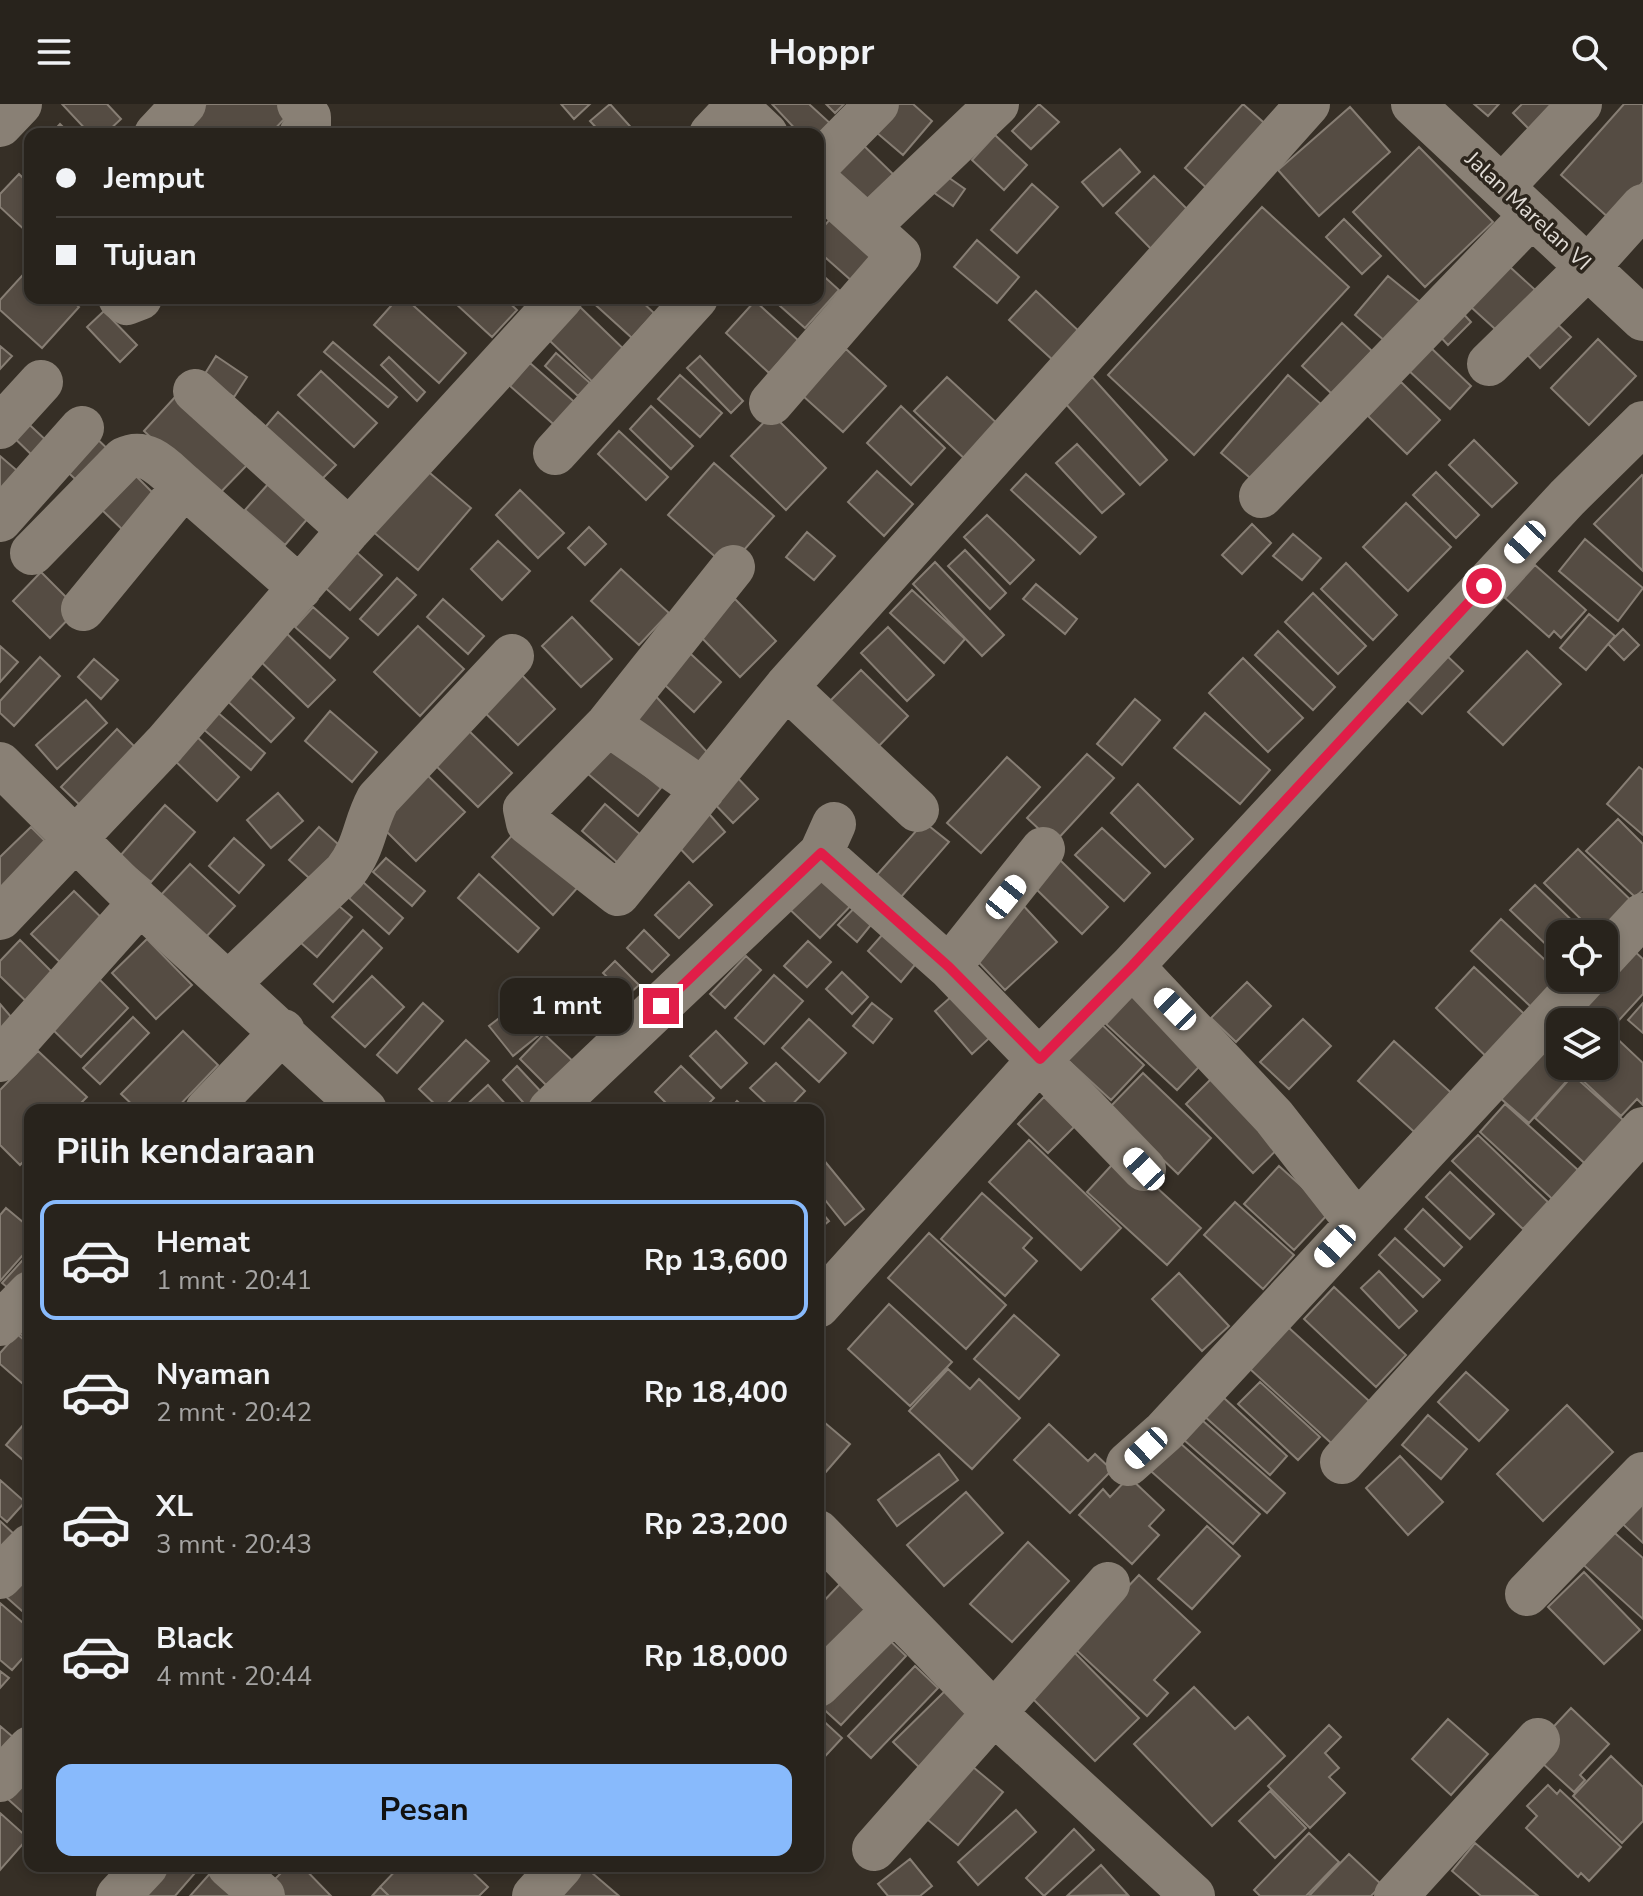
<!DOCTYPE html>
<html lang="id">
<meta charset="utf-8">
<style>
body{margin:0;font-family:"Nunito Sans",sans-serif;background:#342f29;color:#f1f3f6;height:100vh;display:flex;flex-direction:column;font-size:30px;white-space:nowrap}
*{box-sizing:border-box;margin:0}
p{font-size:26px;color:#a5a4a3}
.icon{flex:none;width:44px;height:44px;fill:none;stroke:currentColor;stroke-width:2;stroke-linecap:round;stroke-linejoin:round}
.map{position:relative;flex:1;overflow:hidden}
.side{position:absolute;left:24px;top:1000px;width:800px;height:768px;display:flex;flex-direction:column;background:#28231c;border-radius:16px;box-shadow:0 4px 12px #0003,0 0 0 2px #44403b}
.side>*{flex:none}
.hud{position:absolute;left:24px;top:24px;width:800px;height:176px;border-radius:16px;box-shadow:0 4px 12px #0003,0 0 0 2px #44403b;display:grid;align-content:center;height:176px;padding:0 32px;background:#28231c}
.controls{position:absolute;left:1546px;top:816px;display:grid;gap:16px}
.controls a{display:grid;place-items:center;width:72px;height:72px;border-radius:16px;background:#28231c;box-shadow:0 4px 12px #0003,0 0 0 2px #44403b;font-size:40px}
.end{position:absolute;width:36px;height:36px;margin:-18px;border:10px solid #e11d48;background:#fff;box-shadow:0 0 0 4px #fff}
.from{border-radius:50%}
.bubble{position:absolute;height:56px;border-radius:16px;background:#28231c;box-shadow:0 4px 12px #0003,0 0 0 2px #44403b;font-size:26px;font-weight:700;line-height:56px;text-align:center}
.car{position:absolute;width:24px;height:48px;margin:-24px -12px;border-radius:10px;box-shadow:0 0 6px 2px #0007;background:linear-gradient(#fff 24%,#345 0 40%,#fff 0 76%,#345 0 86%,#fff 0)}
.hud b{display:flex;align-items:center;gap:28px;height:76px;font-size:30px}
.hud b+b{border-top:2px solid #44403b}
.hud i{width:20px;height:20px;background:#f1f3f6}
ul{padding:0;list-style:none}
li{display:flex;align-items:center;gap:24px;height:120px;margin:0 16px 12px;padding:0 16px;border:4px solid transparent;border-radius:16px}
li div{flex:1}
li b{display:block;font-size:30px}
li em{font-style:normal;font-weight:700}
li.selected{border-color:#88bafc}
li>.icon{width:72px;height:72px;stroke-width:1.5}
h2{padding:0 32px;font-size:36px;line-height:96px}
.cta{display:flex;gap:16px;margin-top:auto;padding:16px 32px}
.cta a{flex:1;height:92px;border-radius:16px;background:#88bafc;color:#111;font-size:32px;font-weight:700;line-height:92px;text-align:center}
header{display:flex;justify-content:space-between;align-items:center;height:104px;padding:0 32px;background:#28231c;font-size:36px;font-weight:700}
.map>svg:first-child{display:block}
.building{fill:#554c43;stroke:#877e74;stroke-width:2}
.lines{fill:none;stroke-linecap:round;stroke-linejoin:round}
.minor{stroke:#898075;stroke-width:44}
.route{stroke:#e11d48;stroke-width:10}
.labels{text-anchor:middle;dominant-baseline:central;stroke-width:7;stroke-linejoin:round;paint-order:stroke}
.street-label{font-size:22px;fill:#e2ddd7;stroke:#2c251c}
</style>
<header><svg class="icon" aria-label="menu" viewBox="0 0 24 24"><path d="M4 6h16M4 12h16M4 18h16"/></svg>Hoppr<svg class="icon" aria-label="search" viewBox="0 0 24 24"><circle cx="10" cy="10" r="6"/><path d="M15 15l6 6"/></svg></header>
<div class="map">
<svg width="1643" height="1792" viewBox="0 0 1643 1792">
<rect width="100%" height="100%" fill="#362f26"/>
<!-- building -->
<path class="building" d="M62,0H107L121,15L105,30H90Z
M206,0H280L290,9L270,30H178Z
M561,0H590L574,15Z
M610,0L637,30H602L590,17Z
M772,0H809L832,21L818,30H800Z
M826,0H844L835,9Z
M890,0H913L932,17L903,51L870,23Z
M1039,0L1059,18L1031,45L1012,27Z
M1243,0L1271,25L1213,90L1185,64Z
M1474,0H1499L1488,12Z
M1522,0H1569L1536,32L1513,9Z
M1624,0H1643V78L1610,115L1561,71Z
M1350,3L1390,48L1319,112L1278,66Z
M60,20L70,30H51Z
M995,31L1027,61L1004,86L972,56Z
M856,34L894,71L865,101L827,64Z
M1419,43L1493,118L1425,183L1353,108Z
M1120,45L1140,68L1103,102L1082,78Z
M19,70L30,81V131L0,103V90Z
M945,71L965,85L953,102L933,88Z
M1154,72L1192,110L1154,148L1116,109Z
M1032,80L1058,103L1017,149L991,126Z
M1262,103L1349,183L1194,351L1108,271Z
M831,114L875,153L853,178L818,147V129Z
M1344,115L1381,152L1362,170L1326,133Z
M977,136L1019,173L997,199L954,163Z
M1499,153L1543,193L1505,234L1461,194Z
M30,163V194H68L79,203L42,244L0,206V196Z
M818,167L839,186L805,224L771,194H818Z
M1388,172L1420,198L1386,238L1355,211Z
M1036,187L1082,230L1055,258L1009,216Z
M398,194H405L466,249L439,279L374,221Z
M461,194H504L517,206L492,233L456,200Z
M592,194H638L654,209L632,234L590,196Z
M755,197L799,237L769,269L726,229Z
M580,203L633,254L602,287L549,236Z
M1458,204L1471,218L1448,241L1435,227Z
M104,207L137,241L120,258L87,223Z
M1549,212L1571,233L1540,264L1519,242Z
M1342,219L1372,247L1332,290L1302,262Z
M1598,235L1636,272L1589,321L1551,284Z
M333,238L397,293L388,303L324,248Z
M0,242L12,252L0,265Z
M1429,242L1471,282L1450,305L1407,265Z
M846,245L886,282L843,328L803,292Z
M556,249L590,279L578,292L545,262Z
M216,252L247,273L234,293L203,273Z
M700,252L743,297L731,309L687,264Z
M389,253L425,288L417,297L381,261Z
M530,259L579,302L559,325L510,282Z
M321,267L377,319L354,343L298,291Z
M680,271L722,309L700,333L658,295Z
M1288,271L1322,301L1255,378L1221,349Z
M947,273L1001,323L968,358L914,307Z
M1092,273L1167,356L1140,381L1064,298Z
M1401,278L1440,316L1407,350L1368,312Z
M176,292L249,359L215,394L144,327Z
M651,302L693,342L671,365L630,325Z
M901,302L945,344L911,381L867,339Z
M278,308L336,361L318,379L262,327Z
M18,310L50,340L36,355L4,324Z
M772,310L826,364L786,406L731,352Z
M89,327L117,354L87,386L59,360Z
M619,327L668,373L646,396L598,350Z
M1474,336L1517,379L1492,403L1449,361Z
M1077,340L1124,390L1102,409L1056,359Z
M0,352L21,370L0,393Z
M714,359L774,412L728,464L668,411Z
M424,364L471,404L418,466L371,426Z
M877,367L913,400L884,432L848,398Z
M1436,368L1479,411L1456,434L1413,391Z
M1026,370L1096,433L1080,450L1011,386Z
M1642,371L1643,372V467L1594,420Z
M136,372L159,395L126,429L102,406Z
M269,379L309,413L285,441L245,406Z
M520,386L564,429L538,454L496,411Z
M1406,399L1451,443L1408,487L1363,443Z
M987,411L1034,456L1010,480L964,433Z
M1252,420L1271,439L1242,470L1222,451Z
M589,423L606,440L585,461L568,444Z
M807,428L835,452L814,476L786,453Z
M1293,430L1321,454L1302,476L1273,452Z
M1585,435L1643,484L1618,517L1559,467Z
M498,437L530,467L502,496L471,465Z
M353,445L382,471L350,506L321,480Z
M965,446L1006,489L990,505L948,462Z
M935,458L1004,531L982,552L913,480Z
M1346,459L1397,511L1373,536L1321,485Z
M1535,461L1586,506L1561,534L1554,527L1549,533L1505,494Z
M621,465L669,509L639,541L591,497Z
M41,468L78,505L50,534L13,497Z
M397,474L416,491L378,531L360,515Z
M1036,480L1077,515L1065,530L1023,495Z
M912,486L965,535L944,559L890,509Z
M1313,489L1366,542L1338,570L1285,518Z
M443,495L484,532L468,550L427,513Z
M735,495L776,537L740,573L698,530Z
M313,503L348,534L330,554L295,523Z
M1589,510L1615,532L1586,566L1560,544Z
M572,513L612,555L581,583L542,542Z
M418,522L464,565L420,612L374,568Z
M888,523L934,571L907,597L861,549Z
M282,525L335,576L308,603L256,553Z
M1623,525L1639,541L1624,556L1608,540Z
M1278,527L1335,583L1313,606L1255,551Z
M680,540L721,578L694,608L653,570Z
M0,542L18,558L0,578Z
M1527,547L1561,580L1503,641L1468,608Z
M1444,549L1463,567L1422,610L1404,593Z
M40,553L60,572L14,622L0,609V597Z
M1243,554L1303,614L1268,648L1209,589Z
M94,555L118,576L101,595L78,573Z
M516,565L555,605L518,641L478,602Z
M861,566L908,612L871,650L823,604Z
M244,567L294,614L271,638L221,591Z
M651,587L708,649L689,668L622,614Z
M1135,595L1160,616L1122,661L1097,640Z
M86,596L107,619L57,665L36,641Z
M210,602L265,649L251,666L195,618Z
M330,607L377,648L352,678L305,637Z
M1205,609L1270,666L1240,700L1174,644Z
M465,623L512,669L478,703L431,657Z
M117,625L140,648L84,705L61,683Z
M192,628L239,673L217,697L170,652Z
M602,636L661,684L638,712L581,664Z
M1087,650L1114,674L1054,739L1027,714Z
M1007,653L1040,683L981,749L947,719Z
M1639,663L1643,666V731L1607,700Z
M420,664L465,708L416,757L372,713Z
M731,667L758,695L733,719L706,691Z
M1138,680L1193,735L1165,763L1111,709Z
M278,689L303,717L271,744L247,716Z
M605,700L642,732L618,759L582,727Z
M165,701L195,728L151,778L120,752Z
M703,703L725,728L693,758L670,734Z
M1618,715L1643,740V786L1635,793L1586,747Z
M924,718L949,738L901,793L876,772Z
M31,723L54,746L0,801V753Z
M319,723L348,749L318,782L289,756Z
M519,724L579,782L553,811L492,753Z
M1102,724L1150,769L1124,797L1075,751Z
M234,734L264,761L239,789L209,762Z
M1578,745L1639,804L1596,830L1544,779Z
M386,754L425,787L412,802L373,768Z
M1059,755L1108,803L1082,830L1033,782Z
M820,759L858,794L820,834L783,799Z
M190,760L235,802L204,835L159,793Z
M479,770L539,824L518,848L458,794Z
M363,778L403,814L389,830L349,794Z
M689,778L712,801L679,834L655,811Z
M1535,781L1583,827L1560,830L1559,853L1510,806Z
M74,787L111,823L68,866L31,830Z
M327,792L352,813L317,853L292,831Z
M863,795L879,811L857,838L838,821Z
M1020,798L1057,838L1005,886L968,847Z
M1501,815L1560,870L1542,913L1471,847Z
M890,822L923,851L901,878L868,847Z
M363,826L382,844L333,898L314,880Z
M644,826L669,851L652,868L627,844Z
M147,835L192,881L156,915L112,869Z
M20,836L60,876L33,904L0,872V857Z
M808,837L831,858L807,883L784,862Z
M1632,845L1643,855V890L1610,926L1581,900Z
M746,852L761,866L725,904L710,890Z
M615,857L639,881L627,892L603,869Z
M1474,863L1534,919L1495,961L1436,904Z
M842,868L868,893L852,910L826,885Z
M774,871L803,897L764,940L735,914Z
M372,872L404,903L365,943L332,913Z
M98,874L128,904L81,953L50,923Z
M596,878L622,903L608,916L583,891Z
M1247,878L1271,902L1236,938L1211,914Z
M1141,883L1212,949L1177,986L1106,920Z
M960,885L997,927L972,950L935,907Z
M423,899L443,917L397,969L377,951Z
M872,899L892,915L873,939L853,922Z
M1643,899V929L1628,916Z
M0,900L12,914L0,925Z
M516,901L539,931L513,952L489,922Z
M1567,906L1580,918H1560V956L1539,936Z
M1093,912L1144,961L1111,996L1059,948Z
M133,913L149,929L100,980L83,964Z
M809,915L846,949L819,978L782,944Z
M1303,915L1331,942L1289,985L1260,958Z
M183,927L218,961L175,1006H138L121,990Z
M716,927L747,959L721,984L690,952Z
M1610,928L1643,959V1001L1637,995L1621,1012L1567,962H1604V934Z
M544,930L578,962L553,988L520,955Z
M466,936L489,957L441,1006L419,985Z
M1535,936L1573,970L1529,1019L1499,993Z
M1394,937L1457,994L1421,1034L1358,977Z
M38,947L87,993L74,1006H30V1051L20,1061L0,1041V986Z
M776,959L805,987L787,1006H773L750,984Z
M517,962L545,992L530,1006L503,976Z
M681,962L714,994L702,1006H673L655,988Z
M1221,965L1289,1034L1253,1069L1186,1000Z
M1143,969L1211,1034L1178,1070L1109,1004Z
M1573,971L1631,1023L1592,1066L1535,1014Z
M488,981L511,1006H461Z
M1044,993L1074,1023L1048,1049L1018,1020Z
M737,997L747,1006H729Z
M1505,1000L1588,1075L1562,1104L1480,1028Z
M1478,1031L1548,1098L1523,1125L1452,1057Z
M1029,1036L1121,1124L1081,1166L989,1078Z
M818,1049L864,1105L845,1121L818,1087Z
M1121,1051L1201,1124L1167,1161L1087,1088Z
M1279,1062L1330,1108L1294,1146L1244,1100Z
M1450,1068L1494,1110L1470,1135L1426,1093Z
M982,1089L1032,1134L1023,1144L1037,1157L1005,1192L941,1135Z
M1235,1098L1294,1151L1263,1185L1204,1131Z
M6,1104L30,1124V1143L0,1177V1111Z
M818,1104L829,1117L818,1126Z
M1423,1105L1462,1143L1444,1162L1405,1125Z
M929,1129L1006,1201L966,1245L888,1174Z
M1395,1134L1440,1176L1423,1193L1379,1151Z
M29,1149L30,1183L20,1194L2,1179Z
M1379,1167L1417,1207L1399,1224L1361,1184Z
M1179,1169L1229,1222L1202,1247L1152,1195Z
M1334,1183L1406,1251L1376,1283L1304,1215Z
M889,1200L952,1258L910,1302L848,1245Z
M1014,1211L1059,1251L1019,1295L974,1255Z
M1277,1213L1379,1306L1341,1348L1239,1255Z
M30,1214V1238L18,1228Z
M17,1230L30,1241V1286L0,1260V1249Z
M948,1265L970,1285L979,1275L1020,1314L972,1365L909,1307Z
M1466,1268L1508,1306L1479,1337L1438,1298Z
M1260,1278L1320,1333L1298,1356L1238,1300Z
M1212,1283L1287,1352L1270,1371L1194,1303Z
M1567,1301L1613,1348L1543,1417L1497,1370Z
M1194,1309L1285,1389L1267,1409L1176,1329Z
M1428,1311L1467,1345L1441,1375L1402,1341Z
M30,1313V1362L6,1341Z
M818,1313L850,1340L818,1377Z
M1049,1320L1088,1357L1095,1350L1112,1366L1070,1409L1014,1356Z
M1171,1331L1260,1410L1233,1440L1144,1361Z
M939,1350L958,1376L897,1422L878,1396Z
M1400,1352L1443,1398L1408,1431L1366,1384Z
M1129,1373L1164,1406L1149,1422L1159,1431L1132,1460L1079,1411L1103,1385L1110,1393Z
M1643,1373V1439L1610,1408Z
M0,1376L25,1398L7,1418L0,1412Z
M966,1388L1003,1429L944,1482L907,1441Z
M0,1417L14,1430L0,1446Z
M1207,1422L1240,1452L1192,1505L1158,1475Z
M1607,1422L1643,1454V1515L1577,1455Z
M1028,1438L1069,1477L1012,1538L970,1500Z
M30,1461V1514L4,1491Z
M1584,1468L1640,1526L1604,1560L1548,1503Z
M1139,1471L1200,1528L1154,1576L1168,1589L1147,1612L1072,1542Z
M841,1479L870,1507L830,1548L818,1537V1503Z
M0,1499L30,1525V1546L12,1566L0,1556Z
M881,1528L906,1552L841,1621L818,1600Z
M1073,1547L1139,1614L1095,1657L1029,1591Z
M915,1562L938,1584L871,1654L848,1632Z
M0,1567L9,1574L0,1584Z
M1194,1583L1235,1625L1248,1613L1285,1652L1212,1722L1134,1640Z
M945,1587L972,1613L921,1665L893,1638Z
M1571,1604L1609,1640L1580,1671L1585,1676L1574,1688L1530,1648Z
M818,1612L842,1634L818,1660Z
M1448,1615L1488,1650L1451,1691L1412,1655Z
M1329,1621L1341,1633L1325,1649L1339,1664L1329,1673L1345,1689L1310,1724L1268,1682Z
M0,1622L26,1644L0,1674Z
M1611,1652L1643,1683V1717L1622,1739L1573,1692Z
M30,1654V1715L0,1688Z
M967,1658L1003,1688L958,1741L922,1711Z
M1548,1681L1557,1690L1560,1686L1621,1743L1589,1777L1581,1769L1578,1773L1526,1724L1537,1712L1527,1702Z
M1270,1687L1306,1724L1275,1754L1239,1717Z
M1016,1706L1036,1728L978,1781L958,1758Z
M0,1709L28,1734L0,1766Z
M1074,1725L1094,1746L1044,1792L1026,1774Z
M1309,1729L1339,1758L1306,1792H1260L1254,1786Z
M1475,1739L1538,1792H1481L1452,1767Z
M1349,1750L1382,1781L1371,1792H1309Z
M910,1755L932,1782L920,1792H888L878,1780Z
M1101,1761L1128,1791L1067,1792Z
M152,1762H201L175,1792H145Z
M288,1762H302L331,1792H273L265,1785Z
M400,1762H466L488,1783L479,1792H389L380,1783Z
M566,1762H584L619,1792H540Z
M214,1765L244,1792H190Z
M380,1783L389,1792H372Z"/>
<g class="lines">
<!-- minor -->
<path class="minor" d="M299,0L309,13V21L301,30
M1413,0L1643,215
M736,2L766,30
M0,21L20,0
M156,30L184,0
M711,30L739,0
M818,60L877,0
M1502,83L1580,0
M868,123L997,0
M120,194L127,199L140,194
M1489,260L1588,163L1643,102
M195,287L349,426
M771,299L899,151L818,78
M0,323L41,278
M555,349L696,194
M1261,392L1532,111
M0,416L82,324
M32,449L124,355C148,343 166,367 184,382
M733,463L608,620L525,705L528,719L618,790L786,583L1308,0
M83,505L184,382L300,484
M786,583L917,706
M608,620L703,686
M0,660L140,799L365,1006
M821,749L949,863L1144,1065
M0,814L165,640L349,426L561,194
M1604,853L1643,811
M1132,862L1274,1013L1357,1119
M949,863L1043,745
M228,880L345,768C366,741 363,723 378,695L512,552
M0,956L140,799
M207,1006L283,927
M550,1006L821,749L834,720
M818,1202L1040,955L1132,862L1567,394L1643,319
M0,1220L30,1189
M1342,1358L1643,1025
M1128,1360L1164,1328L1585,874
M818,1428L994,1609L1193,1792
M0,1473L30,1442
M1527,1490L1643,1370
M818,1581L893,1507
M0,1676L30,1644
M874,1745L1108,1480
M229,1762L263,1792
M118,1792L146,1762
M534,1792L561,1762
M1396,1792L1538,1636"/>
</g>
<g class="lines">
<!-- route -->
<path class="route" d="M661,902L821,749L949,863L1040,955L1132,862L1484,482"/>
</g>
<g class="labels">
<!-- street labels -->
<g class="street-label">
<text transform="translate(1528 107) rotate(43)">Jalan Marelan VI</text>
</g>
</g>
</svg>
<div class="controls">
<a><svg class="icon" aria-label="locate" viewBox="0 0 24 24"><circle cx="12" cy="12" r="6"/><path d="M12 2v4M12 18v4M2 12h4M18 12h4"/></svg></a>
<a><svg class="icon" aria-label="layers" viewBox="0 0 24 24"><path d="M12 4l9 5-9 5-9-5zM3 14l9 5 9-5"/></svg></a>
</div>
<i class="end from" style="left:1484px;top:482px"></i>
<i class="end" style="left:661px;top:902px"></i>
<div class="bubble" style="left:500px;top:874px;width:132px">1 mnt</div>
<i class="car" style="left:1525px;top:438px;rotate:223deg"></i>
<i class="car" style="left:1006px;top:793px;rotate:39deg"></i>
<i class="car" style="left:1175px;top:905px;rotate:315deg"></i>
<i class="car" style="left:1144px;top:1065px;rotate:317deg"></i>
<i class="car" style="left:1335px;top:1142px;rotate:223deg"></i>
<i class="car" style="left:1146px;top:1344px;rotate:227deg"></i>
<div class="hud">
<b><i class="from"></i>Jemput</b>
<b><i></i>Tujuan</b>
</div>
<section class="side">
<h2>Pilih kendaraan</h2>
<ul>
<li class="selected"><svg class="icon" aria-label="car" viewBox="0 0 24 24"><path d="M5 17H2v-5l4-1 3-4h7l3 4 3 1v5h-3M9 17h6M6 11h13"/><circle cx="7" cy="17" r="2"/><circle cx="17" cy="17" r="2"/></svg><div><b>Hemat</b><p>1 mnt · 20:41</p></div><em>Rp 13,600</em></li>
<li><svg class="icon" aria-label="car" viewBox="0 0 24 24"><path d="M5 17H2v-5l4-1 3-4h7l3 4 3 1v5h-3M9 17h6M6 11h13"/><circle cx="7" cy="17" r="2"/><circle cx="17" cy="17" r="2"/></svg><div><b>Nyaman</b><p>2 mnt · 20:42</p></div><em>Rp 18,400</em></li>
<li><svg class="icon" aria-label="car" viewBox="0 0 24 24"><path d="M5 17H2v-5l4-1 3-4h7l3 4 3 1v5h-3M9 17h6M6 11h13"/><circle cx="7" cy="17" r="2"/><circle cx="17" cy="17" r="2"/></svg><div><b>XL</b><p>3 mnt · 20:43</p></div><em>Rp 23,200</em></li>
<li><svg class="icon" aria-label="car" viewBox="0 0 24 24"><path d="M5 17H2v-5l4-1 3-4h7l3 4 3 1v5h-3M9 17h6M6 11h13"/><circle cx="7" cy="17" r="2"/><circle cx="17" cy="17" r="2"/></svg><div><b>Black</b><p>4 mnt · 20:44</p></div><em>Rp 18,000</em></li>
</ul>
<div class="cta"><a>Pesan</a></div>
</section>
</div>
